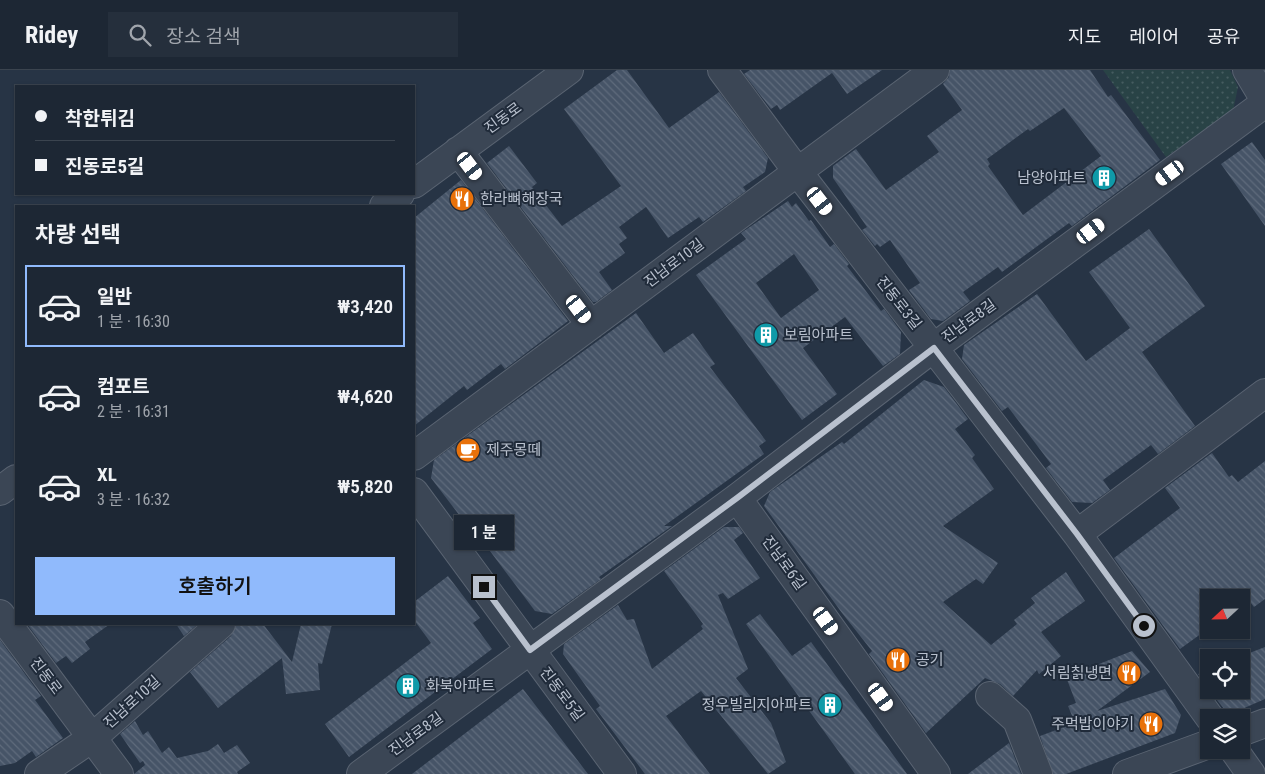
<!DOCTYPE html>
<html lang="ko">
<meta charset="utf-8">
<style>
body{margin:0;font-family:"Roboto Condensed","Noto Sans KR",sans-serif;background:#252f3c;color:#f1f3f6;height:100vh;display:flex;flex-direction:column;font-size:19px;white-space:nowrap}
*{box-sizing:border-box;margin:0}
p{font-size:16px;color:#a0a5ac}
.icon{flex:none;width:28px;height:28px;fill:none;stroke:currentColor;stroke-width:2;stroke-linecap:round;stroke-linejoin:round}
.map{position:relative;flex:1;overflow:hidden}
.details{position:absolute;left:15px;top:135px;width:400px;height:420px;display:flex;flex-direction:column;background:#1d2734;border-radius:0px;box-shadow:0 1px 4px #0004,0 0 0 1px #3b444f}
.details>*{flex:none}
.hud{position:absolute;left:15px;top:15px;width:400px;height:110px;border-radius:0px;box-shadow:0 1px 4px #0004,0 0 0 1px #3b444f;display:grid;align-content:center;height:110px;padding:0 20px;background:#1d2734}
.needle{width:32px;rotate:248deg}
.tools{position:absolute;left:1200px;top:519px;display:grid;gap:10px}
.tools a{display:grid;place-items:center;width:50px;height:50px;border-radius:0px;background:#1d2734;box-shadow:0 1px 4px #0004,0 0 0 1px #3b444f;font-size:25px}
.end{position:absolute;width:22px;height:22px;margin:-11px;border:6px solid #b9c1ce;background:#111;box-shadow:0 0 0 2px #111}
.from{border-radius:50%}
.bubble{position:absolute;height:35px;border-radius:0px;background:#1d2734;box-shadow:0 1px 4px #0004,0 0 0 1px #3b444f;font-size:16px;font-weight:600;line-height:35px;text-align:center}
.car{position:absolute;width:15px;height:30px;margin:-15px -8px;border-radius:6px;box-shadow:0 0 4px 1px #0007;background:linear-gradient(#fff 24%,#345 0 40%,#fff 0 76%,#345 0 86%,#fff 0)}
.hud b{display:flex;align-items:center;gap:18px;height:48px;font-size:19px}
.hud b+b{border-top:1px solid #3b444f}
.hud i{width:12px;height:12px;background:#f1f3f6}
ul{padding:0;list-style:none}
li{display:flex;align-items:center;gap:15px;height:82px;margin:0 10px 8px;padding:0 10px;border:2px solid transparent;border-radius:0px}
li div{flex:1}
li b{display:block;font-size:19px}
li em{font-style:normal;font-weight:600}
li.active{border-color:#90bafc}
li>.icon{width:45px;height:45px;stroke-width:1.5}
h2{padding:0 20px;font-size:22px;line-height:60px}
.button{display:flex;gap:10px;margin-top:auto;padding:10px 20px}
.button a{flex:1;height:58px;border-radius:0px;background:#90bafc;color:#111;font-size:20px;font-weight:600;line-height:58px;text-align:center}
header{display:flex;align-items:center;gap:30px;box-sizing:border-box;height:70px;padding:0 25px;background:#1d2734;border-bottom:1px solid #3b444f}
header strong{font-size:24px}
nav{display:flex;gap:28px;margin-inline-start:auto;font-size:18px}
.search{width:350px;height:45px;background:#252f3c;display:flex;align-items:center;gap:12px;box-sizing:border-box;padding:0 18px;border-radius:0px;color:#a0a5ac;font-size:19px}
.map>svg:first-child{display:block}
.green{fill:url(#green-dots)}
.building{fill:url(#building-back-hatch);fill-rule:evenodd}
.lines{fill:none;stroke-linecap:round;stroke-linejoin:round}
.minor-casing{stroke:#5a6472;stroke-width:30}
.minor{stroke:#3b4655;stroke-width:28}
.route{stroke:#b9c1ce;stroke-width:6}
.labels{text-anchor:middle;dominant-baseline:central;stroke-width:4;stroke-linejoin:round;paint-order:stroke}
.street-label{font-size:15px;fill:#b9c1ce;stroke:#202b3a}
.poi-label{font-size:15px;fill:#b9c1ce;stroke:#202b3a;text-anchor:start}
</style>
<header>
<strong>Ridey</strong>
<div class="search"><svg class="icon" aria-label="search" viewBox="0 0 24 24"><circle cx="10" cy="10" r="6"/><path d="M15 15l6 6"/></svg>장소 검색</div>
<nav><a>지도</a><a>레이어</a><a>공유</a></nav>
</header>
<div class="map">
<svg width="1265" height="704" viewBox="0 0 1265 704">
<defs>
<pattern id="green-dots" width="8" height="8" patternUnits="userSpaceOnUse" patternTransform="scale(1.25)"><rect width="8" height="8" fill="#294346"/><path d="M2 2h.1M6 6h.1" fill="none" stroke="#465c60" stroke-width="1.8" stroke-linecap="round"/></pattern>
<pattern id="building-back-hatch" width="6" height="6" patternUnits="userSpaceOnUse" patternTransform="scale(1.25)"><rect width="6" height="6" fill="#465467"/><path d="M-1 5l2 2M0 0l6 6M5-1l2 2" fill="none" stroke="#5f6b7c"/></pattern>
</defs>
<rect width="100%" height="100%" fill="#273445"/>
<!-- green -->
<path class="green" d="M1103,0H1230L1238,17L1233,41L1166,87Z"/>
<!-- building -->
<path class="building" d="M617,0H627L669,58L719,22L768,88L765,102L743,117L746,121L703,152L699,147L668,168L646,137L619,157L627,168L619,174L625,183L599,202L612,220L596,232H593L487,93L509,76L537,113L532,117L562,156L621,116L564,39Z
M750,0H882L847,24L832,3L780,40L777,35L771,39L744,4Z
M950,0H1090L1108,27L1111,25L1160,90L1072,156L1069,153L1002,202L998,197L963,222L970,231L943,251L931,249L909,220L920,213L890,170L880,177L877,174L875,176L862,160L867,157L833,108V96L856,79L886,120L939,82L927,66L962,40L943,14L949,7ZM1064,38L1101,86L1023,145L988,96L990,94L987,89L1028,59L1030,61Z
M1252,72L1265,90V156L1221,94Z
M461,110L568,251L505,299L501,294L467,320L464,316L414,356V148Z
M788,131L792,137L796,133L809,151L811,150L830,177L834,174L849,194L847,196L881,241L884,239L901,262L900,284L883,296L845,247L803,278L837,324L802,350L696,205L746,169L741,163ZM794,184L819,220L781,248L756,213Z
M1149,159L1205,236L1142,282L1195,356L1158,384L1151,375L1103,410L1110,420L1092,433L1072,432L1046,398L1051,394L1008,337L1002,341L962,289L964,275L1037,224L1086,291L1130,258L1089,202Z
M636,243L664,283L693,263L715,294L710,297L766,371L759,376L764,384L664,456H672L613,497L599,507L601,509L552,544L535,541L481,469L479,471L431,408L434,390Z
M924,310L944,317L968,349L955,359L975,385L972,388L994,419L943,456L998,493L983,514L976,509L943,532L991,575L1017,554L1014,550L1035,533L1031,528L1066,502L1085,531L1041,562L1061,586L1039,604L1037,600L1013,626L1000,614L985,608L926,663L869,584L872,581L842,543L764,436L770,422L842,372L844,374Z
M1212,383L1229,407L1232,405L1238,412L1265,391V529L1254,537L1247,528H1207L1209,558L1180,579L1114,488L1180,438L1165,418Z
M724,457H739L743,463L734,470L760,508L728,529L723,523L718,525L748,599L736,608L771,653L786,692L768,704L701,621L666,646L710,704H645L596,639L600,636L563,584L564,574L618,535L627,550L634,549L652,599L703,559L701,556L703,554L664,501Z
M448,506L480,548L473,553L492,579L349,687L325,654L431,573L414,550V532Z
M760,544L792,586L811,572L907,704H855L746,554Z
M27,554H110L85,572L90,579L72,593L66,586L56,593Z
M176,554H198L184,566Z
M236,554H263L292,592L301,554H332L322,594L318,593L320,620L286,624L282,588L218,638L190,602L231,566Z
M0,570L41,626L35,630L63,668L36,687L32,681L15,693L0,696Z
M1265,577V629L1235,642L1225,640L1209,620H1241V588L1239,587Z
M1132,581L1150,602L1097,641L1165,619L1181,645L1175,663L1066,704H1053L1040,666L1075,653L1068,636L1076,633L1066,607Z
M1209,600V619L1198,604Z
M523,619L588,704H412Z
M135,651L143,665L148,661L162,683L169,677L177,688L208,681L218,674L224,683L237,675L250,693L237,702L238,704H134L145,695L143,691L140,693L120,664Z
M1009,673L1021,704H968Z"/>
<g class="lines">
<defs>
<path id="minor" d="M722,0L797,101L1077,464L1210,648
M1247,0L1265,30
M458,81L591,255
M414,114L569,0
M384,136L400,124
M414,386L935,0
M0,421L16,409
M414,422L622,704
M737,428L936,704
M1077,464L1265,323
M0,544L119,704
M990,626L1017,650L1038,704
M1241,662L1265,653
M1234,680L1251,704
M39,704L92,668L221,554
M361,704L737,428L933,278L1265,33
M1127,704L1209,674"/>
</defs>
<!-- minor casing -->
<use href="#minor" class="minor-casing"/>
<!-- minor -->
<use href="#minor" class="minor"/>
</g>
<g class="lines">
<!-- route -->
<path class="route" d="M484,517L530,580L737,428L934,278L1077,464L1144,556"/>
</g>
<!-- icons -->
<defs>
<symbol id="building-disc" viewBox="-11 -11 22 22"><circle r="9.5" fill="#0f9aa8" stroke="#202b3a"/><path d="M-4-6H4V6H1V3H-1V6H-4ZM-2.5-4.3h1.7v1.8h-1.7ZM.8-4.3h1.7v1.8H.8ZM-2.5-1h1.7V.8h-1.7ZM.8-1h1.7V.8H.8Z" fill="#fff"/></symbol>
<symbol id="restaurant-disc" viewBox="-11 -11 22 22"><circle r="9.5" fill="#e8710a" stroke="#202b3a"/><path d="M-5-6h1v4h1v-4h1v4h1v-4h1v5L-1.5 .5V6h-2V.5L-5-1ZM5-6V6H3V1.5H1.5Q1.5-4 5-6Z" fill="#fff"/></symbol>
<symbol id="cafe-disc" viewBox="-11 -11 22 22"><circle r="9.5" fill="#e8710a" stroke="#202b3a"/><path d="M-5.5-4.5H6V0H3Q3 3.5 0 3.5H-2.5Q-5.5 3.5-5.5 0ZM3-3.2v2h1.7v-2ZM-6 4.5H4V6H-6Z" fill="#fff"/></symbol>
</defs>
<g fill-rule="evenodd">
<use href="#building-disc" x="1090" y="94" width="28" height="28"/>
<use href="#restaurant-disc" x="448" y="115" width="28" height="28"/>
<use href="#building-disc" x="752" y="251" width="28" height="28"/>
<use href="#cafe-disc" x="454" y="366" width="28" height="28"/>
<use href="#restaurant-disc" x="884" y="576" width="28" height="28"/>
<use href="#restaurant-disc" x="1115" y="589" width="28" height="28"/>
<use href="#building-disc" x="394" y="602" width="28" height="28"/>
<use href="#building-disc" x="816" y="621" width="28" height="28"/>
<use href="#restaurant-disc" x="1137" y="640" width="28" height="28"/>
</g>
<g class="labels">
<!-- street labels -->
<g class="street-label">
<text transform="translate(503 48) rotate(-36)">진동로</text>
<text transform="translate(674 193) rotate(-37)">진남로10길</text>
<text transform="translate(899 233) rotate(52)">진동로3길</text>
<text transform="translate(969 251) rotate(-36)">진남로8길</text>
<text transform="translate(784 493) rotate(54)">진남로6길</text>
<text transform="translate(46 606) rotate(53)">진동로</text>
<text transform="translate(562 624) rotate(53)">진동로5길</text>
<text transform="translate(132 632) rotate(-42)">진남로10길</text>
<text transform="translate(416 664) rotate(-36)">진남로8길</text>
</g>
<!-- poi labels -->
<g class="poi-label">
<text x="1086" y="108" text-anchor="end">남양아파트</text>
<text x="480" y="129">한라뼈해장국</text>
<text x="784" y="265">보림아파트</text>
<text x="486" y="380">제주몽떼</text>
<text x="916" y="590">공기</text>
<text x="1112" y="603" text-anchor="end">서림칡냉면</text>
<text x="426" y="616">화북아파트</text>
<text x="812" y="635" text-anchor="end">정우빌리지아파트</text>
<text x="1134" y="654" text-anchor="end">주먹밥이야기</text>
</g>
</g>
</svg>
<div class="tools">
<a><svg class="needle" viewBox="-14 -14 28 28"><path d="M0-13l5 13h-10z" fill="#e53935"/><path d="M0 13l5-13h-10z" fill="#a0a5ac"/></svg></a>
<a><svg class="icon" aria-label="locate" viewBox="0 0 24 24"><circle cx="12" cy="12" r="6"/><path d="M12 2v4M12 18v4M2 12h4M18 12h4"/></svg></a>
<a><svg class="icon" aria-label="layers" viewBox="0 0 24 24"><path d="M12 4l9 5-9 5-9-5zM3 14l9 5 9-5"/></svg></a>
</div>
<i class="end from" style="left:1144px;top:556px"></i>
<i class="end" style="left:484px;top:517px"></i>
<div class="bubble" style="left:454px;top:445px;width:60px">1 분</div>
<i class="car" style="left:470px;top:96px;rotate:143deg"></i>
<i class="car" style="left:1170px;top:103px;rotate:234deg"></i>
<i class="car" style="left:820px;top:131px;rotate:142deg"></i>
<i class="car" style="left:1091px;top:161px;rotate:53deg"></i>
<i class="car" style="left:579px;top:239px;rotate:143deg"></i>
<i class="car" style="left:826px;top:551px;rotate:144deg"></i>
<i class="car" style="left:881px;top:627px;rotate:144deg"></i>
<div class="hud">
<b><i class="from"></i>착한튀김</b>
<b><i></i>진동로5길</b>
</div>
<section class="details">
<h2>차량 선택</h2>
<ul>
<li class="active"><svg class="icon" aria-label="car" viewBox="0 0 24 24"><path d="M5 17H2v-5l4-1 3-4h7l3 4 3 1v5h-3M9 17h6M6 11h13"/><circle cx="7" cy="17" r="2"/><circle cx="17" cy="17" r="2"/></svg><div><b>일반</b><p>1 분 · 16:30</p></div><em>₩3,420</em></li>
<li><svg class="icon" aria-label="car" viewBox="0 0 24 24"><path d="M5 17H2v-5l4-1 3-4h7l3 4 3 1v5h-3M9 17h6M6 11h13"/><circle cx="7" cy="17" r="2"/><circle cx="17" cy="17" r="2"/></svg><div><b>컴포트</b><p>2 분 · 16:31</p></div><em>₩4,620</em></li>
<li><svg class="icon" aria-label="car" viewBox="0 0 24 24"><path d="M5 17H2v-5l4-1 3-4h7l3 4 3 1v5h-3M9 17h6M6 11h13"/><circle cx="7" cy="17" r="2"/><circle cx="17" cy="17" r="2"/></svg><div><b>XL</b><p>3 분 · 16:32</p></div><em>₩5,820</em></li>
</ul>
<div class="button"><a>호출하기</a></div>
</section>
</div>
